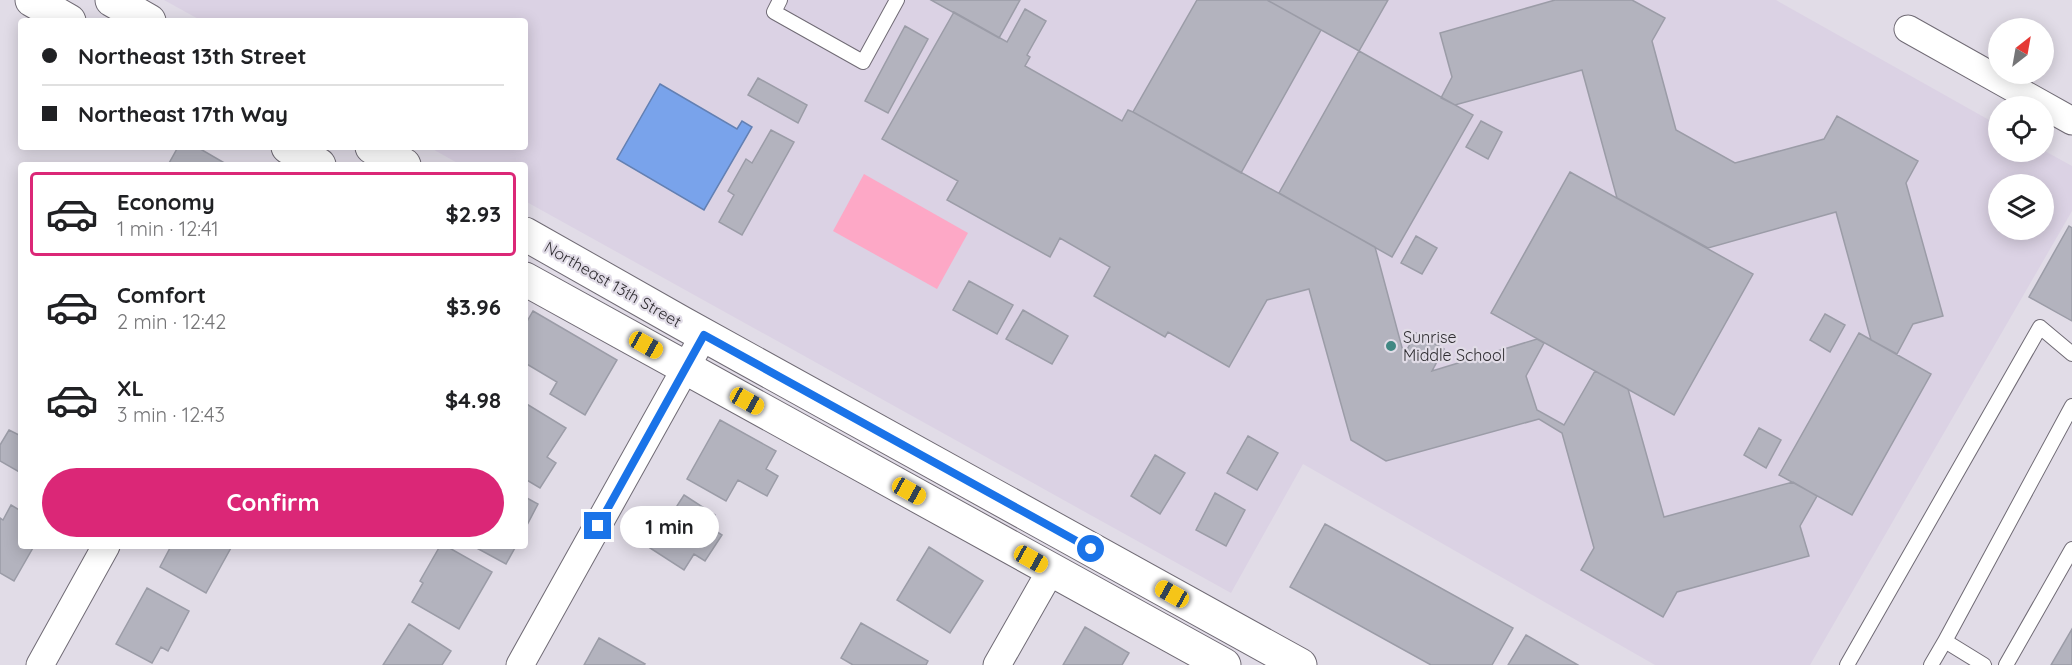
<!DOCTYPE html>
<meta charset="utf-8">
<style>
body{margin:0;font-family:Quicksand,sans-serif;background:#f2f2f2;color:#202124;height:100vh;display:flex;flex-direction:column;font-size:22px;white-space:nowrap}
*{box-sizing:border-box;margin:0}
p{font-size:20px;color:#757577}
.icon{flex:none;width:33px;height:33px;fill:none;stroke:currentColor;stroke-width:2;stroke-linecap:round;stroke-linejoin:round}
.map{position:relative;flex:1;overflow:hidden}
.drawer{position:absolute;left:18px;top:162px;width:510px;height:387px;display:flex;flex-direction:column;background:#fff;border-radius:6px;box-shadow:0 3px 15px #0003}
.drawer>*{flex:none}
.top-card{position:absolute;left:18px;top:18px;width:510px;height:132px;border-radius:6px;box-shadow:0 3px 15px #0003;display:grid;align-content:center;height:132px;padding:0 24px;background:#fff}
.needle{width:39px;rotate:31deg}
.controls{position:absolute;left:1988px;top:18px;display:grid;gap:12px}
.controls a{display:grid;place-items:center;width:66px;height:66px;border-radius:50%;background:#fff;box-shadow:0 3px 15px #0003;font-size:30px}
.end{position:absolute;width:27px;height:27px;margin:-14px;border:8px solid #1a73e8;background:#fff;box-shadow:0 0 0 3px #fff}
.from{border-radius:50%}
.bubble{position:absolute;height:42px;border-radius:21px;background:#fff;box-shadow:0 3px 15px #0003;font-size:20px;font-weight:700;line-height:42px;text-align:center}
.car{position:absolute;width:18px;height:36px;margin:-18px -9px;border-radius:8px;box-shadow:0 0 4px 2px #0007;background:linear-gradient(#f5c518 24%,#345 0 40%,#f5c518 0 76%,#345 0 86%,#f5c518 0)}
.top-card b{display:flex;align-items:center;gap:21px;height:57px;font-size:22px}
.top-card b+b{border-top:2px solid #e0e0e0}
.top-card i{width:15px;height:15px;background:#202124}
ul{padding:10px 0 0;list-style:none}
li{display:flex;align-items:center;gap:18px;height:84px;margin:0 12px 9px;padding:0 12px;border:3px solid transparent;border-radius:6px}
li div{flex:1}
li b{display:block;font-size:22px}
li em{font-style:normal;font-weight:700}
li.current{border-color:#db2777}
li>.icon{width:54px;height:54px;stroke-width:1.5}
.primary-button{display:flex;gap:12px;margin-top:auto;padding:12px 24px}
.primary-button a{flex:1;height:69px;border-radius:36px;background:#db2777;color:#fff;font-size:24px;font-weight:700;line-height:69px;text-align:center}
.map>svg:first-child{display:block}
.built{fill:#dbd2e4;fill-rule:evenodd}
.green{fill:#fda8c6}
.water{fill:#79a3eb;stroke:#6380b3;stroke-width:1.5}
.building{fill:#b3b3be;stroke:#9b9ca7;stroke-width:1.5}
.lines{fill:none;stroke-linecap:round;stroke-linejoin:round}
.service-casing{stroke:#706b75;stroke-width:16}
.minor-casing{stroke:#706b75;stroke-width:29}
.tertiary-casing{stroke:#706b75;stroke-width:35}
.service{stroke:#fff;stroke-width:14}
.minor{stroke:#fff;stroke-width:27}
.tertiary{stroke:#fff;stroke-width:33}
.route{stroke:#1a73e8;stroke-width:8}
.poi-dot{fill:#418883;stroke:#e1dce7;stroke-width:2}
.labels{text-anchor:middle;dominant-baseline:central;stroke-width:4.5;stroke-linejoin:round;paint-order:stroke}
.street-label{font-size:16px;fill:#2f2d31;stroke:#e1dce7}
.poi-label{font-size:16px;fill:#2f2d31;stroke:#e1dce7;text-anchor:start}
</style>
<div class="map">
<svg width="2072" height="665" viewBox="0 0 2072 665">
<rect width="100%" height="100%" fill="#e1dce7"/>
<!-- built -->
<path class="built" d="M164,0H1776L1998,125V152L2043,150L2072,166V211L1810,665H1655L1303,464L1231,593L525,201V165H461L429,147H525V21H202ZM1998,184H2043V230H1998Z"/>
<!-- green -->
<path class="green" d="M864,174L968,233L937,289L833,231Z"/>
<!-- water -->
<path class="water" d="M660,84L737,129L742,121L752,127L704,210L617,159Z"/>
<!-- building -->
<path class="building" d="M931,0H1020L999,38Z
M1197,0H1267L1321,30L1241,173L1133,112Z
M1267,0H1388L1359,51Z
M1555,0H1632L1665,18L1652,41L1676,130L1735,163L1824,139L1837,116L1918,161L1906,183L1943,316L1913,324L1897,354L1871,340L1836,212L1708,248L1617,198L1582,70L1455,105L1441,98L1452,77L1440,33Z
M1025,9L1046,21L1027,55L1030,57L1025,66L1122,121L1128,110L1133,112L1375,247L1404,355L1416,333L1444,349L1432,371L1537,339L1544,343L1526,376L1537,410L1564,425L1595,371L1628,389L1664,517L1793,482L1817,496L1800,526L1809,556L1677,592L1663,617L1581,570L1594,548L1562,433L1539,419L1386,461L1351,440L1309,289L1267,300L1229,367L1168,332L1165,337L1094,296L1110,267L1060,238L1050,257L947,200L958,181L882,139L954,12L1007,42Z
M905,26L928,39L888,113L865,101Z
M1359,51L1473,115L1392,257L1279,193Z
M758,78L807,105L798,123L748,95Z
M1481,121L1502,132L1488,159L1466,147Z
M771,130L794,142L742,235L719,222L734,195L728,191L746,159L752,163Z
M178,147H197L228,165H168Z
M1570,172L1753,274L1674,415L1491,313Z
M2069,226L2072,228V321L2029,297Z
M1416,236L1437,248L1422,274L1401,263Z
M969,281L1013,305L997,334L953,310Z
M1023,310L1068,336L1052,364L1006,339Z
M533,311L617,360L585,415L550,394L557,382L525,363V325Z
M1825,314L1845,325L1830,352L1810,340Z
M1859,333L1931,374L1852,515L1779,475Z
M525,403L566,428L547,457L556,463L540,488L525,479Z
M720,420L776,451L766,469L778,476L767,496L738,480L726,501L687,479Z
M1759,428L1781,440L1766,468L1744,455Z
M9,430L21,436V473L0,461V445Z
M1248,436L1278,453L1257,490L1227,473Z
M1155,455L1185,473L1160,514L1131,496Z
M1215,493L1245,510L1226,546L1196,530Z
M684,495L715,515L708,526L722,535L705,561L694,554L684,570L650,548Z
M525,497L538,504L525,529Z
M11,505L21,511V546H34L14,581L0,573V518L3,520Z
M1325,524L1513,628L1492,665H1431L1290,587Z
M171,546H232L206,593L160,567Z
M440,546H446L492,572L459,629L412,602L423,583L420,581Z
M473,546H516L506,564Z
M929,547L983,581L950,633L897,600Z
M147,588L189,611L168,651L161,647L152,663L116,644Z
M861,623L928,661L926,665H853L841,658Z
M409,624L451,651L442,665H383Z
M1085,627L1129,653L1122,665H1063Z
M2072,629V665H2051Z
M1526,635L1578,665H1508Z
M599,638L645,664L644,665H584Z"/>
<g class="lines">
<defs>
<path id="service" d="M780,0L774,12L863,62L897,0
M1847,665L2040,327L2072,354
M1931,665L1945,641
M1984,665L1945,641L2072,406
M2006,665L2072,549"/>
<path id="minor" d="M1908,29L2072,121
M40,665L106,546
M520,665L704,335
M997,665L1051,570"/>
<path id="tertiary" d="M32,0L69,21
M112,0L149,21
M288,147L319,165
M372,147L404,165
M525,234L682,323L1300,665
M525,279L1224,665"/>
</defs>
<!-- service casing -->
<use href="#service" class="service-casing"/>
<!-- minor casing -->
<use href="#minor" class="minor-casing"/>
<!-- tertiary casing -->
<use href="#tertiary" class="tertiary-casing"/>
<!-- service -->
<use href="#service" class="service"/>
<!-- minor -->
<use href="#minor" class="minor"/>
<!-- tertiary -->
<use href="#tertiary" class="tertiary"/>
</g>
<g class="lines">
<!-- route -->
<path class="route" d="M598,526L704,335L1091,549"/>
</g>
<!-- markers -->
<circle class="poi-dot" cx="1391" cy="346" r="6"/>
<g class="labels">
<!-- street labels -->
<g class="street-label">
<text transform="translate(613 284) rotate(30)">Northeast 13th Street</text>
</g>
<!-- poi labels -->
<g class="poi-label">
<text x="1403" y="337">Sunrise<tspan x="1403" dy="18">Middle School</tspan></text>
</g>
</g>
</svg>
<div class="controls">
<a><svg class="needle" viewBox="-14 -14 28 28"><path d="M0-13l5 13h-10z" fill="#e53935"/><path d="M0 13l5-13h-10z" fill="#757577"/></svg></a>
<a><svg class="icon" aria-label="locate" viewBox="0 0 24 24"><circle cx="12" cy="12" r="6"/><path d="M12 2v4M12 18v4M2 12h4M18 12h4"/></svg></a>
<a><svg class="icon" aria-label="layers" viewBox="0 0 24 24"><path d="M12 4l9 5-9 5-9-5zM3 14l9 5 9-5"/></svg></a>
</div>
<i class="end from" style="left:1091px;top:549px"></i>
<i class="end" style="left:598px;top:526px"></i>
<div class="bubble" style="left:620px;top:506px;width:99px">1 min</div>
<i class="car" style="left:646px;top:345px;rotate:119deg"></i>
<i class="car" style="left:747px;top:401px;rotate:119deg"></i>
<i class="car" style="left:909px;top:491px;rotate:119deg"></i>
<i class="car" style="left:1031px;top:559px;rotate:119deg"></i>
<i class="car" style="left:1172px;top:594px;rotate:299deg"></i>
<div class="top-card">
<b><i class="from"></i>Northeast 13th Street</b>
<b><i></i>Northeast 17th Way</b>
</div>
<section class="drawer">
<ul>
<li class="current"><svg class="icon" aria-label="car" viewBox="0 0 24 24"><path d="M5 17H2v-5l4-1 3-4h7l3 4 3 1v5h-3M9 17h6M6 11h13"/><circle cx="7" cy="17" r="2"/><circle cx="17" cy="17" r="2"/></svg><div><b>Economy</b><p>1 min · 12:41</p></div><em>$2.93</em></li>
<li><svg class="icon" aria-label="car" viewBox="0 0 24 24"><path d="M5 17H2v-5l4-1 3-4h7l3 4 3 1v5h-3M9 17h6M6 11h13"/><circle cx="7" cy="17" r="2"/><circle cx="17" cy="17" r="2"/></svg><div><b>Comfort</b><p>2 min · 12:42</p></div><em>$3.96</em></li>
<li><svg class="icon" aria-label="car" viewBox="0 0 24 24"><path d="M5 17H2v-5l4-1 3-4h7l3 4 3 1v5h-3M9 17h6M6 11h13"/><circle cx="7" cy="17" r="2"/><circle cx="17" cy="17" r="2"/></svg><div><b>XL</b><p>3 min · 12:43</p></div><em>$4.98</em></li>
</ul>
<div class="primary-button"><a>Confirm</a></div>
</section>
</div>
